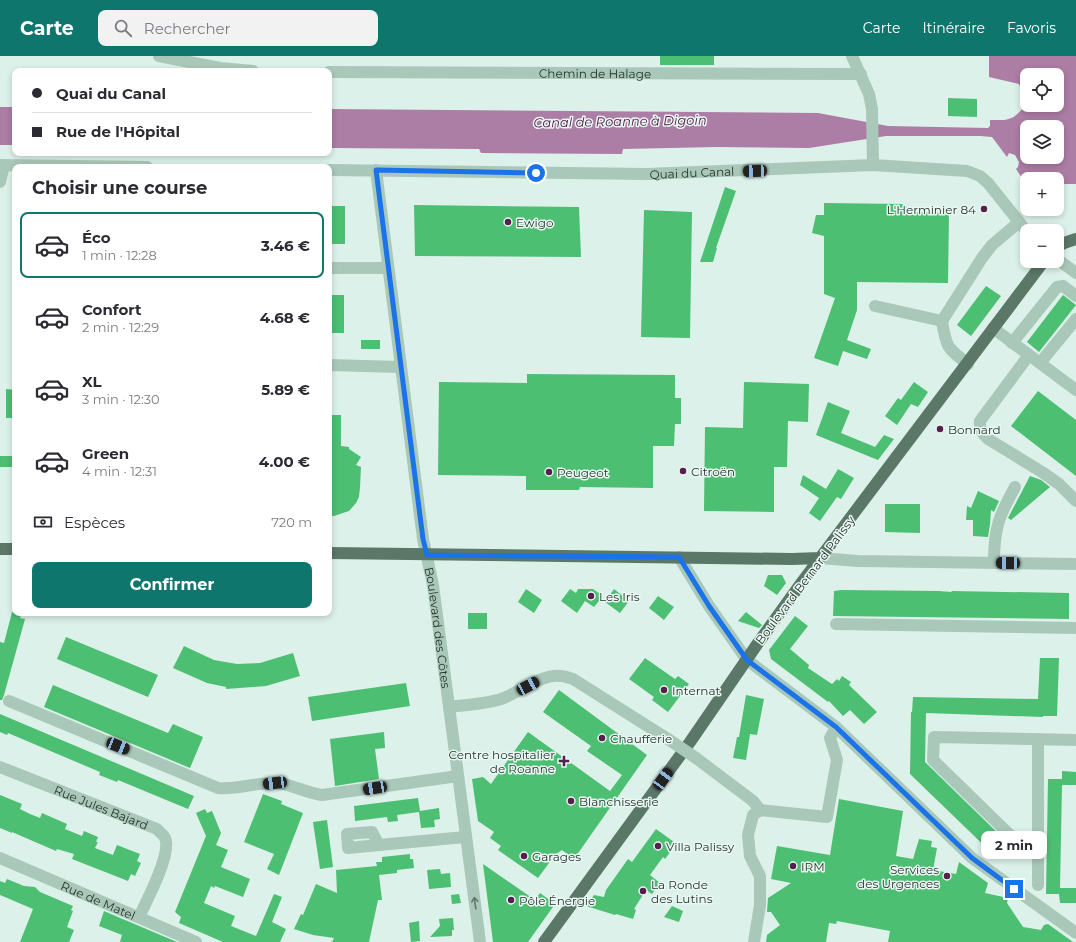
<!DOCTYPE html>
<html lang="fr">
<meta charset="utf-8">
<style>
body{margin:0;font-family:Montserrat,sans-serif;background:#f2f2f3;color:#2b2b33;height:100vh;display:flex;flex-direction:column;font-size:15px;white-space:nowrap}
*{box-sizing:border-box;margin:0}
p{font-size:13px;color:#7c7c81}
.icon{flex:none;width:22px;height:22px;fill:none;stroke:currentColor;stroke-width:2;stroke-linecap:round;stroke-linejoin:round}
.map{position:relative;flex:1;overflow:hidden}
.side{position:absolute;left:12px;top:108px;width:320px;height:452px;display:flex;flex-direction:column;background:#fff;border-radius:8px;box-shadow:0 2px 6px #0003}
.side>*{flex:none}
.banner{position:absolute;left:12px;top:12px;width:320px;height:88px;border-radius:8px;box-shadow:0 2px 6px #0003;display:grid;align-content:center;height:88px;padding:0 20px;background:#fff}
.controls{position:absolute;left:1020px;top:12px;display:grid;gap:8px}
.controls a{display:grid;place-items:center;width:44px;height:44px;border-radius:8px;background:#fff;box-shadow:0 2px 6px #0003;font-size:20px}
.end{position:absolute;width:18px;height:18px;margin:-9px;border:5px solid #1a73e8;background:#fff;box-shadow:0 0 0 2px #fff}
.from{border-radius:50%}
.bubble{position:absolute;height:28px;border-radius:8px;background:#fff;box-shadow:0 2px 6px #0003;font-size:13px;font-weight:700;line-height:28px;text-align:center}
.car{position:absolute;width:12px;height:24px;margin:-12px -6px;border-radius:5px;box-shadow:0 0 3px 1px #0007;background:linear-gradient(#222 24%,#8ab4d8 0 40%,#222 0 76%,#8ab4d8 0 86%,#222 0)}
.banner b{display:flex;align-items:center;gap:14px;height:38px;font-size:15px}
.banner b+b{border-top:1px solid #e1e1e2}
.banner i{width:10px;height:10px;background:#2b2b33}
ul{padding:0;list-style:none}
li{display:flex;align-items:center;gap:12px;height:66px;margin:0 8px 6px;padding:0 12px;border:2px solid transparent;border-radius:8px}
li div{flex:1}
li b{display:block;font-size:15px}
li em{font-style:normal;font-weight:700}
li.current{border-color:#0f766e}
li>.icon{width:36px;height:36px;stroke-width:1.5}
h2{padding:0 20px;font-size:18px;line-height:48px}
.pay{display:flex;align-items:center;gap:10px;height:44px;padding:0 20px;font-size:15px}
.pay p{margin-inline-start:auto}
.cta{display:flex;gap:8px;margin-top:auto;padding:8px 20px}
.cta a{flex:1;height:46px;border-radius:8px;background:#0f766e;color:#fff;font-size:16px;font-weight:700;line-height:46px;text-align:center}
header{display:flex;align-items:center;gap:24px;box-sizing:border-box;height:56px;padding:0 20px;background:#0f766e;color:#fff}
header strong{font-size:19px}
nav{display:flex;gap:22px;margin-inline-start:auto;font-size:14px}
.search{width:280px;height:36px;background:#f2f2f3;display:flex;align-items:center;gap:10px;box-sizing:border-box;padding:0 14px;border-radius:8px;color:#7c7c81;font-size:15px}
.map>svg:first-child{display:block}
.water{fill:#ac7da5;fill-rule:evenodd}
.building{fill:#4cbf73}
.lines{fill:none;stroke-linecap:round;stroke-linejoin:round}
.minor{stroke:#a9c8ba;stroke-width:12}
.major{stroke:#5a7767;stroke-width:12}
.minor-bridge{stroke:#a9c8ba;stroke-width:12}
.oneway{stroke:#62776d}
.route{stroke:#1a73e8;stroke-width:5}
.poi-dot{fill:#55204c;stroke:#e9f8f3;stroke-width:1.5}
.labels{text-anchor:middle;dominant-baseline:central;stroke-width:3;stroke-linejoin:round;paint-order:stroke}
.street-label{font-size:12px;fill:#28352e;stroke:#e9f8f3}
.poi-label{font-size:12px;fill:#28352e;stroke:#e9f8f3;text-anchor:start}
.water-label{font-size:13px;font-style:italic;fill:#55204c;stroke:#e9f8f3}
</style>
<header>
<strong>Carte</strong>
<div class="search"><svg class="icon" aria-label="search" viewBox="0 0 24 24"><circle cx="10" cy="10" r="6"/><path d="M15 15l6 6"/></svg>Rechercher</div>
<nav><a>Carte</a><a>Itinéraire</a><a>Favoris</a></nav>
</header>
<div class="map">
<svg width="1076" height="886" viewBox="0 0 1076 886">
<rect width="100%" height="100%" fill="#dcf1e9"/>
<!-- water -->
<path class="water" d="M989,0H1076V128H1057V123H1027V128H1024V125L1016,113L1018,111L1019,106L1015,99L1009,97L1007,101L992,81L980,80H886L809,92L716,91L623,93L622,98L481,97L479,93L329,92V53L818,57L888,70L988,72L990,70V64C1009,64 1012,65 1025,50L1024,43L1019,28L989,21ZM1027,19H1057V49H1027ZM1027,71H1057V101H1027Z
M0,51H15V89H0Z"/>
<!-- building -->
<path class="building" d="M660,0H714V9H660Z
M948,42L977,43V61L948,60Z
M725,131L736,135L716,192H717L713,206H700Z
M824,147L902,148L913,156L949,157L948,227L857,226V254L847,284L871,293L867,303L843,295L838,310L814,302L835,242L824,238V180L812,177L816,159H824Z
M414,149L579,151L581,201L415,200Z
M329,150H345V188H329Z
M644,154L692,156L690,282L641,281Z
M986,230L1001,240L971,280L957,269Z
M329,239H344V277H329Z
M1063,239L1076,249L1039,296L1027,286Z
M361,284H380V293H361Z
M527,318L675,319V342H681V368H675L674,390H653V432L580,431L579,434H526V420L438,419L439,326L527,327Z
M744,326L809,328L808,366L788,365L787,411H774V456L704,455L705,371L743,372Z
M914,326L928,336L918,351L911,348L897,369L885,360L898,342L901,344Z
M6,333L15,334V362H6Z
M1038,335L1076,364V420L1011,370Z
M828,346L850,355L841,377L875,391L884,379L894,383L878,404L816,379Z
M329,359H341V390L349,391V393L361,401L356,409L361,411L360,431L359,441L356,447L349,455L334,460H329Z
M0,400H13V411H0Z
M838,413L854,422L841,443L837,441L820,465L809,457L819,442L800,429L803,419L826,433Z
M1030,420L1041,424L1050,431L1011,464L1008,462Z
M978,435L999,445L994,456L991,454L990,468L988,481L973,480V464H966L967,450L971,452Z
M885,448H920V477L885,476Z
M768,519H782L786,527L777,539L764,530Z
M526,533L542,544L534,557L518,546Z
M570,533L576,537L578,533H593L603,540L594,551L585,545L577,557L561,545Z
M614,533L629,545L620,557L605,546Z
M841,534L939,535L951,536L952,535L1069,537V563L833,560L834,535Z
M658,540L674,551L664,564L649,552Z
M12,556L21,559L20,562L25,563L4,639L2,644H0V586L4,587Z
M746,556L762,569L759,572L738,565Z
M468,557H487V573H468Z
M795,560L808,570L790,593L809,609L808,612L832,628L837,623L839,625L842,620L851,626L849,629L877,656L864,668L850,654L843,660L829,645L828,646L771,603L769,594Z
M66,581L158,619L148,641L57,603Z
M184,590L214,604L237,608L260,607L293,597L300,620L266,630L226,633V631L207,627L173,612Z
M645,602L675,623L678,620L689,628L668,656L652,644L654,641L629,623Z
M1040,602H1059L1057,660H1043V661L926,657L925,706L1009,788L997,802L910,718L911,656H912L913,641L1038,643Z
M406,627L410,650L312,665L308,641Z
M53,629L168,677L173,668L203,681L190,712L44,651Z
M559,634L647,699L574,803L562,794L555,799L538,822L498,794L501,790L490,782L494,776L478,765L472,723L483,721L491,728L528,676L610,735L622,719L587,695L591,690L543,656Z
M746,639L764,643L757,679L750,678L746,704L733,702L737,681H739Z
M0,658L194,740L188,753L118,724L117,726L99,719L100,716L8,677L7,679L0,676Z
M384,676L385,692L375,693L379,723L335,730L330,683Z
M1062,715L1076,716V729H1062L1060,832H1076V847H1060L1059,838H1046L1048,723H1062Z
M263,738L282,745L281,748L303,757L279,819L267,813L274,798L244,786Z
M0,739L22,748L20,753L30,758L40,762L42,757L67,768L65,773L82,780L84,775L98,781L96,786H98L95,792L113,799L117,789L140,798L137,805L141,807L135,820L131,818L128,825L72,803L74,798L57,793L56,795L12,776V777L0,772Z
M418,742L420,755L439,752L440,763L434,764L435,771L421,772L419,756L397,759L398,765L388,766L387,761L355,765L354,750Z
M839,743L903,755L896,800L913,803L919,783L932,785L931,791L937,792L933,814L956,818L959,806L988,827L985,837L1008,842L1007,847L1023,871L1041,874L1044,869L1048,868L1073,886H888L890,875L837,865L836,868L829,867L826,886H766L767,879L780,869L771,856H767L768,842L791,827L771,823L777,790L830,799Z
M205,753L207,757L212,755L221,777L216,789L228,794L221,811L250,823L243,841L215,830L214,832L211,830L204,847L235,860L231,870L256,880L274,838L282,841L272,866L286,873L280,886H223L179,867L181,861L175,856L206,780L196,757Z
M327,764L333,811L320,813L313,766Z
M656,773L674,786L669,794L671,795L665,803L663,801L650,819L660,827L652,838L646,834L634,853L636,854L633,863L616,858L615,859L586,850L594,839L604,841L606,834L628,803L632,806Z
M410,798V803H413L414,812L397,814V817L379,819L382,844H378L369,886H332L334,882L313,879L294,873L301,858L303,859L316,828L337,837L336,814L377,810L376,806H382V801Z
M483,808L535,844L540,837L555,848L528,886H493Z
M440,813L441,818L450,817L451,831L429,833L427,814Z
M7,823L24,830L35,831L40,836L73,850L71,854L73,855L67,871L74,874L69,886H20L33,853L0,839V825L5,827Z
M459,838L461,847L452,848L451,839Z
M672,850L683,855L679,866L664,861Z
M104,855L118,861L177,886H120L122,879L99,870Z
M453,862L454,874H452V880L430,881L440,870L439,863Z
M419,865L420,885L411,886L409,867Z"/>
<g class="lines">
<!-- minor -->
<g class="minor">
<path d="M159,0L220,12L253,15"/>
<path d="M852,0L869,38L872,53L873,109"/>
<path id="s1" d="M329,16L861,18"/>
<path d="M0,109L147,111"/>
<path id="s2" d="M329,114L647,118L873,109L967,115L980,120L988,127L1027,176"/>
<path id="s3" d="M376,114L423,483L433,529L480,886"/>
<path d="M0,126L4,109"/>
<path d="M1057,203L1076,217"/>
<path d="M329,212H388"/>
<path d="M875,250L942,265L982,202L992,189L1019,166"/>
<path d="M942,265C946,291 947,292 968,308"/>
<path d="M993,272L1076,334"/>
<path d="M1012,287L1057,231L1063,230L1076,240"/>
<path d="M1029,299L980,365C979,373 982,378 988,383L1042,416L1059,428L1076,445"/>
<path d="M1040,307L1076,263"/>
<path d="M329,309L400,311"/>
<path d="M679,501L709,550L747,604L836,671L972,802L1076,877"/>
<path d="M820,502L858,505L1076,508"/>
<path d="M994,506C994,472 999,460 1015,431"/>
<path d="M836,568L1076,572"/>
<path d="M9,645L218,732C237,734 257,726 277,727C291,728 306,737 322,739L458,720"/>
<path d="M449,651C466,649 485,648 501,643C519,637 542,617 561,620C565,620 569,622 573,623L668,683"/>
<path d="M696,702L753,745L760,754"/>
<path id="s4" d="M0,711L157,773C159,776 164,779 165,782C172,798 147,844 139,861"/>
<path d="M1013,782L933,704L934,681L1076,684"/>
<path d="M379,789L348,792L347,778L372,776L379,789L465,781"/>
<path id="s5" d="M0,802L196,886"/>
<path d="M1038,829V683"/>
<path d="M754,886L760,849V820L750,800L748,779L753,759L760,754L827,761L837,704L830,682L836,671"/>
</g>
<!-- major -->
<path class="major" d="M1057,191L1064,187L1076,183
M0,493H15
M329,497L792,503L820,502
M544,886L690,686L758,587L802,526L1044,205"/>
<!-- minor-bridge -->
<path class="minor-bridge" d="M668,683L696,702"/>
</g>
<!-- one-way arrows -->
<defs><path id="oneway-shaft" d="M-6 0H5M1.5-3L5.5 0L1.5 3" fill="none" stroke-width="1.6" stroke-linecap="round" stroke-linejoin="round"/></defs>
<use class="oneway" href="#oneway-shaft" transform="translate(475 847) rotate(-98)"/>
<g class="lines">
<!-- route -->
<path class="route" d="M536,117L376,114L419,452L423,483L427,499L679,501L709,550L747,604L836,671L972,802L1014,833"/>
</g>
<!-- markers -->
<g class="poi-dot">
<circle cx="984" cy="153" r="4"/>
<circle cx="508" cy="166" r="4"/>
<circle cx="940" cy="373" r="4"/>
<circle cx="683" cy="415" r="4"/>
<circle cx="549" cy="416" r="4"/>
<circle cx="591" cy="540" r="4"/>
<circle cx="664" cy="634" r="4"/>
<circle cx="602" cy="682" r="4"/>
<path d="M562 699h4v4h4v4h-4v4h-4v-4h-4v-4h4z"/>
<circle cx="571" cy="745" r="4"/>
<circle cx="658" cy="790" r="4"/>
<circle cx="524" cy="800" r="4"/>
<circle cx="793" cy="810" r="4"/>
<circle cx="947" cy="820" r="4"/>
<circle cx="643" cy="835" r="4"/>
<circle cx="511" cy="844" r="4"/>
</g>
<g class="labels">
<!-- street labels -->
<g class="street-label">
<text stroke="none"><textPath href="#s1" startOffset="266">Chemin de Halage</textPath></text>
<text stroke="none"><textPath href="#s2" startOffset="363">Quai du Canal</textPath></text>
<text transform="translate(805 524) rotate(-53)">Boulevard Bernard Palissy</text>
<text stroke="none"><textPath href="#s3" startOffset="462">Boulevard des Côtes</textPath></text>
<text stroke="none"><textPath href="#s4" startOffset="109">Rue Jules Bajard</textPath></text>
<text stroke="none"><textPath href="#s5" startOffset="107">Rue de Matel</textPath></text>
</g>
<!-- poi labels -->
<g class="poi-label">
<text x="976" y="153" text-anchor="end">L'Herminier 84</text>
<text x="516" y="166">Ewigo</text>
<text x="948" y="373">Bonnard</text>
<text x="691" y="415">Citroën</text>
<text x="557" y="416">Peugeot</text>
<text x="599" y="540">Les Iris</text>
<text x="672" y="634">Internat</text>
<text x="610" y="682">Chaufferie</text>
<text x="555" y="698" text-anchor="end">Centre hospitalier<tspan x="555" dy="14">de Roanne</tspan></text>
<text x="579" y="745">Blanchisserie</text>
<text x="666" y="790">Villa Palissy</text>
<text x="532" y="800">Garages</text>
<text x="801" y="810">IRM</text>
<text x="939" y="813" text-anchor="end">Services<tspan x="939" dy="14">des Urgences</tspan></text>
<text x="651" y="828">La Ronde<tspan x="651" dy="14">des Lutins</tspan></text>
<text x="519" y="844">Pôle Énergie</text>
</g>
<!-- water labels -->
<g class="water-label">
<text transform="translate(620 65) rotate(-1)">Canal de Roanne à Digoin</text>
</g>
</g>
</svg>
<div class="controls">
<a><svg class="icon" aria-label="locate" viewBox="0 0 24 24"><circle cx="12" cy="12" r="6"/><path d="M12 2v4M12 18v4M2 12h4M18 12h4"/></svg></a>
<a><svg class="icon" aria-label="layers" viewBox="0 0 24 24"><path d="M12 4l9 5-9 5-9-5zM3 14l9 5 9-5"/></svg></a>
<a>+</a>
<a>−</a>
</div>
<i class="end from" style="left:536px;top:117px"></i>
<i class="end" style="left:1014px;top:833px"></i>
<div class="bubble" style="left:981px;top:775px;width:66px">2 min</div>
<i class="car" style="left:755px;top:115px;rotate:268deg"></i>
<i class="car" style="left:1008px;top:507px;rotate:271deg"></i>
<i class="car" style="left:528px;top:630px;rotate:62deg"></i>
<i class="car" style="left:118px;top:690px;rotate:112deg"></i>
<i class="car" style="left:663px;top:723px;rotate:36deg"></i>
<i class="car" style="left:275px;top:727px;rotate:263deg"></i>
<i class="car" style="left:375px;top:732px;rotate:261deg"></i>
<div class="banner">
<b><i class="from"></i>Quai du Canal</b>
<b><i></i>Rue de l'Hôpital</b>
</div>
<section class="side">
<h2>Choisir une course</h2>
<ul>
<li class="current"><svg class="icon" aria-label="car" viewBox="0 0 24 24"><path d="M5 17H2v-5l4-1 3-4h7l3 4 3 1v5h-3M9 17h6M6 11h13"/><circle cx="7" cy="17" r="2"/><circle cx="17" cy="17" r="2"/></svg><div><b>Éco</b><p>1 min · 12:28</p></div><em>3.46 €</em></li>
<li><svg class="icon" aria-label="car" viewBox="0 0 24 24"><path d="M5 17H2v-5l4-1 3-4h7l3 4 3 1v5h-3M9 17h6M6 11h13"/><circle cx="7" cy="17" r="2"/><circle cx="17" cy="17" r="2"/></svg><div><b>Confort</b><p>2 min · 12:29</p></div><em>4.68 €</em></li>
<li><svg class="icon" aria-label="car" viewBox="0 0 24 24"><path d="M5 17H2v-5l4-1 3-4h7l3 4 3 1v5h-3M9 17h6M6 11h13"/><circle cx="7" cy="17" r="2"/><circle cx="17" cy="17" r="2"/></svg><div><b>XL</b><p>3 min · 12:30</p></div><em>5.89 €</em></li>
<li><svg class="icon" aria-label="car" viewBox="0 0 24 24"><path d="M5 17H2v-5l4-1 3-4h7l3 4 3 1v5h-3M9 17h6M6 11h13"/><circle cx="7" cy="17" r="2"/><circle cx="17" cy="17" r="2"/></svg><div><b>Green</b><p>4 min · 12:31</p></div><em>4.00 €</em></li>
</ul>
<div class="pay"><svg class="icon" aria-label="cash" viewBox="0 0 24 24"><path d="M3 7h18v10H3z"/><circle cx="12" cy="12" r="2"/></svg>Espèces<p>720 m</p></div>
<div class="cta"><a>Confirmer</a></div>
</section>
</div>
